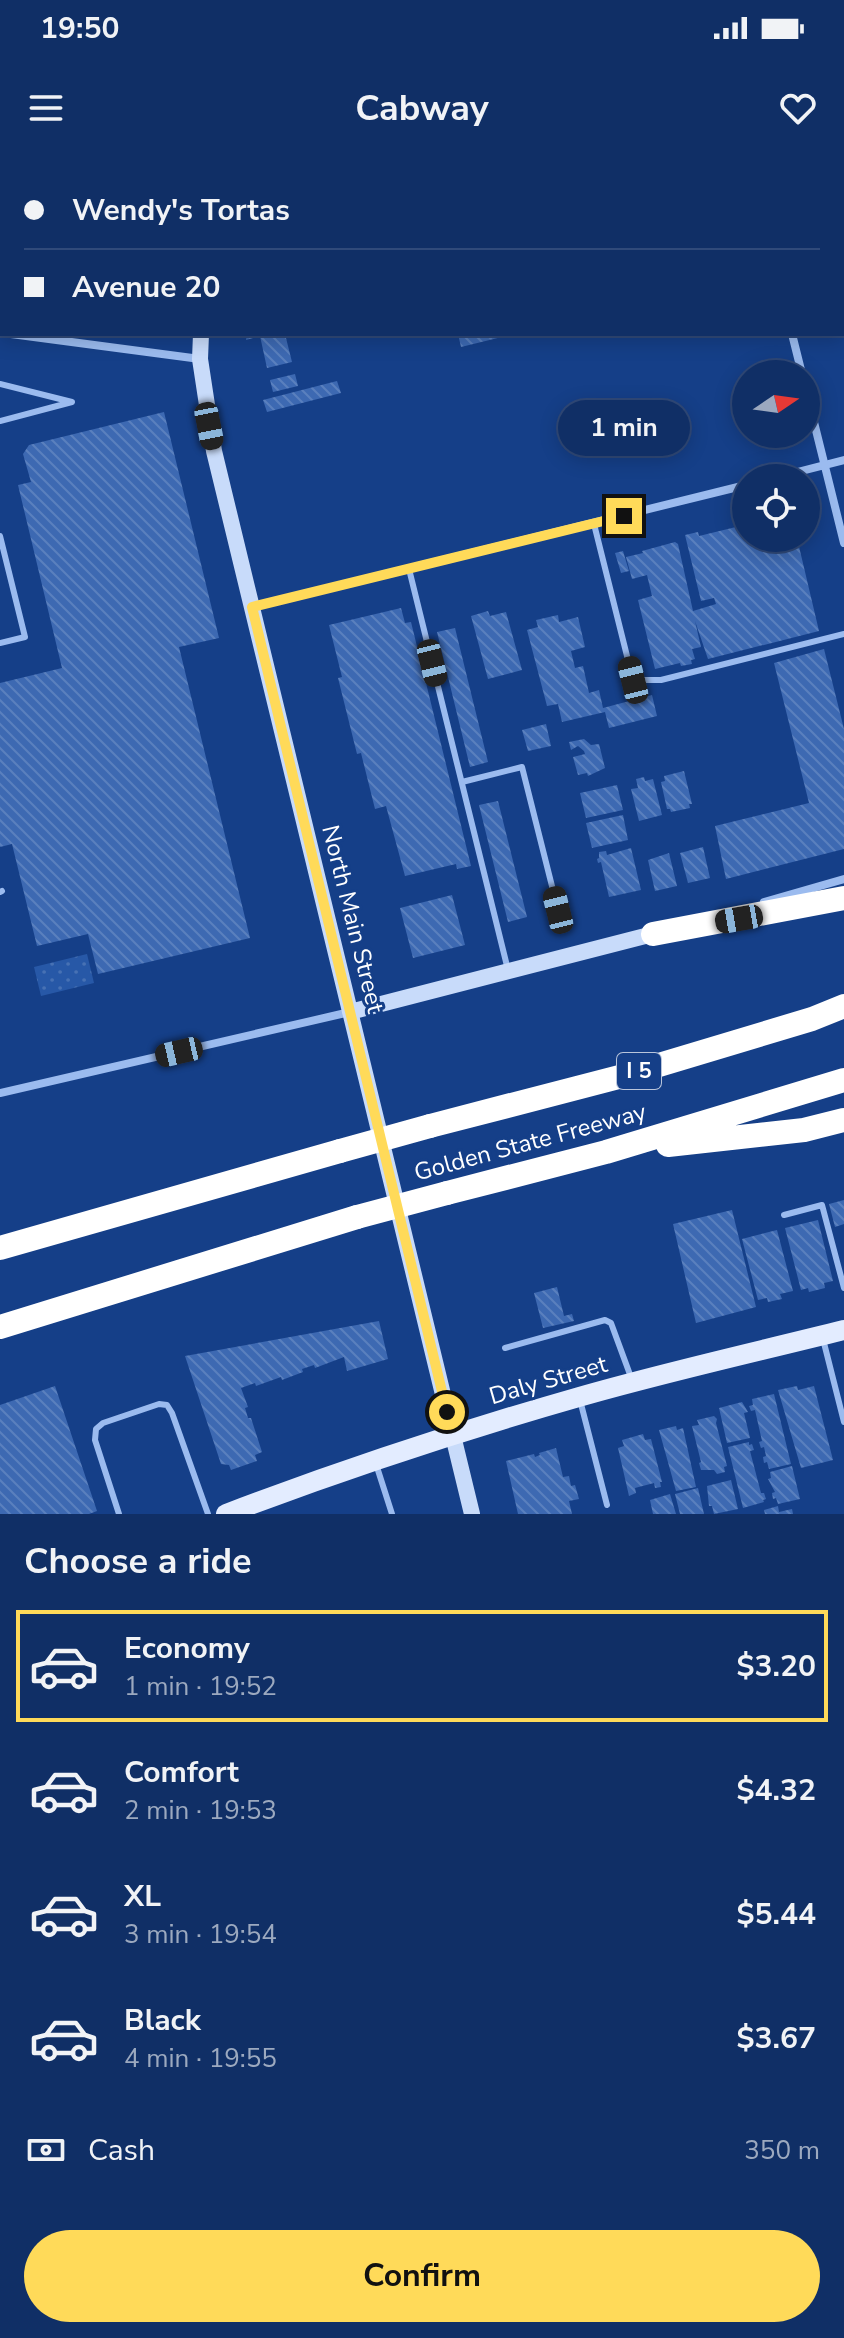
<!DOCTYPE html>
<meta charset="utf-8">
<style>
body{margin:0;font-family:"Nunito Sans",sans-serif;background:#1e3b6f;color:#f1f3f6;height:100vh;display:flex;flex-direction:column;font-size:30px;white-space:nowrap}
*{box-sizing:border-box;margin:0}
p{font-size:26px;color:#9ca9bf}
.icon{flex:none;width:44px;height:44px;fill:none;stroke:currentColor;stroke-width:2;stroke-linecap:round;stroke-linejoin:round}
.map{position:relative;height:1354px;overflow:hidden}
.details{display:flex;flex-direction:column;background:#102f66;flex:1}
.details>*{flex:none}
.guide{position:absolute;left:0px;top:0px;width:844px;height:176px;box-shadow:0 4px 20px #0003,0 0 0 2px #304a7a;display:grid;align-content:center;height:176px;padding:0 24px;background:#102f66}
.needle{width:52px;rotate:77deg}
.tools{position:absolute;left:732px;top:200px;display:grid;gap:16px}
.tools a{display:grid;place-items:center;width:88px;height:88px;border-radius:50%;background:#102f66;box-shadow:0 4px 20px #0003,0 0 0 2px #304a7a;font-size:40px}
.end{position:absolute;width:36px;height:36px;margin:-18px;border:10px solid #ffda59;background:#111;box-shadow:0 0 0 4px #111}
.from{border-radius:50%}
.bubble{position:absolute;height:56px;border-radius:28px;background:#102f66;box-shadow:0 4px 20px #0003,0 0 0 2px #304a7a;font-size:26px;font-weight:700;line-height:56px;text-align:center}
.car{position:absolute;width:24px;height:48px;margin:-24px -12px;border-radius:10px;box-shadow:0 0 6px 2px #0007;background:linear-gradient(#222 24%,#8ab4d8 0 40%,#222 0 76%,#8ab4d8 0 86%,#222 0)}
.guide b{display:flex;align-items:center;gap:28px;height:76px;font-size:30px}
.guide b+b{border-top:2px solid #304a7a}
.guide i{width:20px;height:20px;background:#f1f3f6}
ul{padding:0;list-style:none}
li{display:flex;align-items:center;gap:24px;height:112px;margin:0 16px 12px;padding:0 8px;border:4px solid transparent;border-radius:0px}
li div{flex:1}
li b{display:block;font-size:30px}
li em{font-style:normal;font-weight:700}
li.on{border-color:#ffda59}
li>.icon{width:72px;height:72px;stroke-width:1.5}
h2{padding:0 24px;font-size:36px;line-height:96px}
.pay{display:flex;align-items:center;gap:20px;height:88px;padding:0 24px;font-size:30px}
.pay p{margin-inline-start:auto}
.action{display:flex;gap:16px;margin-top:auto;padding:16px 24px}
.action a{flex:1;height:92px;border-radius:48px;background:#ffda59;color:#111;font-size:32px;font-weight:700;line-height:92px;text-align:center}
.status{display:flex;justify-content:space-between;align-items:center;height:56px;padding:0 40px;background:#102f66;direction:ltr}
.status svg{height:22px;fill:currentColor}
header{display:flex;justify-content:space-between;align-items:center;height:104px;padding:0 24px;background:#102f66;font-size:36px;font-weight:700}
.map>svg:first-child{display:block}
.green{fill:url(#green-dots)}
.building{fill:url(#building-back-hatch)}
.lines{fill:none;stroke-linecap:round;stroke-linejoin:round}
.service{stroke:#9bbbef;stroke-width:6}
.minor{stroke:#9bbbef;stroke-width:8}
.secondary{stroke:#c8dbfa;stroke-width:16}
.primary{stroke:#e3ecff;stroke-width:20}
.motorway{stroke:#fff;stroke-width:24}
.motorway-bridge{stroke:#fff;stroke-width:24}
.route{stroke:#ffda59;stroke-width:10}
.labels{text-anchor:middle;dominant-baseline:central;stroke-width:6;stroke-linejoin:round;paint-order:stroke}
.shield{fill:#153f88;stroke:#b9c5db;stroke-width:2}
.shield-label{font-size:22px;font-weight:bold;fill:#fff}
.street-label{font-size:24px;fill:#fff;stroke:#153f88}
</style>
<div class="status"><b>19:50</b><svg viewBox="0 0 49 12"><path d="M0 12V9h3v3zM5 12V6h3v6zM10 12V3h3v9zM15 12V0h3v12zM26 1h20v11H26zM47 4h2v5h-2z"/></svg></div>
<header><svg class="icon" aria-label="menu" viewBox="0 0 24 24"><path d="M4 6h16M4 12h16M4 18h16"/></svg>Cabway<svg class="icon" aria-label="heart" viewBox="0 0 24 24"><path d="M12 20l-8-8c-3-5 5-10 8-4 3-6 11-1 8 4z"/></svg></header>
<div class="map">
<svg width="844" height="1354" viewBox="0 0 844 1354">
<defs>
<pattern id="green-dots" width="8" height="8" patternUnits="userSpaceOnUse" patternTransform="scale(2)"><rect width="8" height="8" fill="#2758a7"/><path d="M2 2h.1M6 6h.1" fill="none" stroke="#4771b4" stroke-width="1.8" stroke-linecap="round"/></pattern>
<pattern id="building-back-hatch" width="6" height="6" patternUnits="userSpaceOnUse" patternTransform="scale(2)"><rect width="6" height="6" fill="#3d69b2"/><path d="M-1 5l2 2M0 0l6 6M5-1l2 2" fill="none" stroke="#5a80be"/></pattern>
</defs>
<rect width="100%" height="100%" fill="#153f88"/>
<!-- green -->
<path class="green" d="M87,794L94,823L41,836L34,807Z"/>
<!-- building -->
<path class="building" d="M247,174H285L292,202L267,208L260,176L246,180Z
M458,174H510V175L461,187Z
M295,214L298,226L273,232L270,220Z
M337,221L341,233L267,252L263,240Z
M164,252L219,478L179,487L250,778L98,814L88,774L37,786L12,684L0,687V523L62,508L18,325L31,322L23,294L29,285Z
M746,357V378H797L819,471L708,499L695,461L701,487L692,489L695,499L691,500L692,504L681,506L680,503L655,509L638,440L652,436L647,415L632,419L626,397L643,393L642,391L675,382L678,384L693,451L716,444L714,438L701,441L685,375L698,372L699,376L740,366L739,359Z
M623,391L629,411L621,413L615,393Z
M401,448L405,463L411,462L471,706L457,709L456,704L405,716L386,646L375,649L361,593L357,594L338,518L342,517L329,465Z
M488,451L490,456L506,452L522,510L488,519L471,456Z
M558,455L559,462L578,457L585,487L571,491L575,508L583,506L589,533L599,530L603,548L652,535L657,556L609,568L605,552L562,562L558,544L547,546L527,470L538,467L536,460Z
M455,468L488,602L470,607L437,472Z
M824,489L844,569V689L726,719L715,666L809,643L774,503Z
M546,564L551,586L528,591L522,570Z
M584,579L591,585L599,584L605,608L588,616L587,613L578,615L573,597L585,594L584,591L578,586L571,590L569,582Z
M684,611L692,644H689L690,648L671,652L670,649H667L661,622L665,621L664,616Z
M644,617L645,621L653,619L662,655L639,661L631,629L638,628L636,619Z
M617,625L623,650L586,658L580,633Z
M498,641L527,757L508,762L479,645Z
M623,655L628,680L592,688L586,663Z
M703,687L710,718L688,723L680,693Z
M631,688L641,730L609,737L601,702L598,703L597,699L599,698V692L606,691L607,695Z
M669,693L677,726L655,731L648,700Z
M452,735L465,785L413,798L400,748Z
M844,1040V1064L835,1067L829,1044Z
M732,1050L756,1147L696,1163L673,1064Z
M818,1060L833,1121L824,1123L825,1128L809,1132L808,1128L801,1130L785,1068Z
M777,1070L793,1131L780,1134L782,1139L768,1142L767,1138L758,1140L742,1079Z
M557,1127L564,1156L572,1154L574,1161L543,1168L534,1133Z
M379,1161L388,1199L347,1211L344,1197L315,1208L314,1205L302,1209L303,1212L282,1220L281,1217L256,1226L255,1223L241,1228L248,1247L245,1248L248,1258H251L262,1292L255,1295L257,1301L231,1310L229,1305L221,1304L185,1196Z
M55,1226L97,1351L89,1354H0V1245Z
M797,1226L798,1230L814,1226L833,1300L801,1308L778,1230Z
M774,1234L791,1304L769,1309L767,1302L764,1303L763,1297L766,1296L764,1287L761,1288L759,1282L762,1281L755,1250L751,1251L749,1246L753,1245L752,1239Z
M742,1242L748,1252L744,1253L750,1278L727,1283L719,1248Z
M714,1256L717,1259L716,1263L727,1306L724,1307L725,1312L717,1314L714,1310H701L699,1303L701,1302L692,1266L699,1265L697,1260Z
M676,1266L677,1270L683,1268L696,1327L676,1331L659,1270Z
M643,1274L645,1280L651,1279L662,1322H660L661,1327L655,1328L654,1323L635,1328L636,1333L629,1336L618,1288L624,1286L622,1280Z
M749,1282V1285L752,1284L754,1290L750,1291L761,1333H764L766,1339L763,1340L764,1342L743,1348L728,1287Z
M556,1288L563,1317L569,1316L571,1326L575,1325L579,1339L569,1341L572,1354H518L506,1301L534,1294L535,1297L540,1295L539,1293Z
M792,1306L800,1339L778,1344L776,1338L773,1339L772,1333L775,1332L768,1319L771,1318L770,1312Z
M731,1320L738,1349L714,1354L712,1346H709L707,1326Z
M698,1328L704,1354H680L675,1334Z
M670,1334L676,1354H653L650,1340Z
M778,1346L779,1352L792,1349L793,1354H765L764,1350Z"/>
<g class="lines">
<!-- service -->
<path class="service" d="M0,224L72,242L0,261
M594,364L633,520H661L844,474
M0,376L25,477L0,483
M409,409L508,810
M462,622L522,607L558,750
M0,732L2,731
M784,1055L822,1045L844,1128
M823,1179L844,1262
M505,1188L605,1160L611,1163L632,1220
M580,1240L607,1345
M376,1304L392,1354
M119,1354L95,1280L96,1269L103,1263L159,1244L167,1245L172,1253L208,1354"/>
<!-- minor -->
<path class="minor" d="M748,0V2
M359,2L367,0
M0,173H2
M11,174L200,199
M792,174L802,214
M806,230L844,383
M774,318L844,300
M252,447L746,325
M764,742L844,719
M0,933L350,852"/>
<!-- secondary -->
<path class="secondary" d="M226,2V0
M201,174L200,199L214,291L472,1354
M350,852L653,774"/>
<!-- primary -->
<path class="primary" d="M226,1354C342,1310 460,1271 579,1237C666,1212 756,1192 844,1170"/>
<!-- motorway -->
<path class="motorway" d="M653,774L844,738
M430,966L619,917L812,859L844,846
M668,985L804,970L844,960
M447,1033L606,992L844,920
M0,1088L340,991
M0,1167L357,1057"/>
<!-- motorway-bridge -->
<path class="motorway-bridge" d="M340,991L430,966
M357,1057L447,1033"/>
</g>
<g class="lines">
<!-- route -->
<path class="route" d="M447,1252L252,447L624,356"/>
</g>
<g class="labels">
<!-- shield labels -->
<rect class="shield" x="617" y="893" width="44" height="36" rx="6"/>
<g class="shield-label">
<text x="639" y="911">I 5</text>
</g>
<!-- street labels -->
<g class="street-label">
<text transform="translate(353 759) rotate(76)">North Main Street</text>
<text transform="translate(530 982) rotate(-15)">Golden State Freeway</text>
<text transform="translate(548 1220) rotate(-16)">Daly Street</text>
</g>
</g>
</svg>
<div class="tools">
<a><svg class="needle" viewBox="-14 -14 28 28"><path d="M0-13l5 13h-10z" fill="#e53935"/><path d="M0 13l5-13h-10z" fill="#9ca9bf"/></svg></a>
<a><svg class="icon" aria-label="locate" viewBox="0 0 24 24"><circle cx="12" cy="12" r="6"/><path d="M12 2v4M12 18v4M2 12h4M18 12h4"/></svg></a>
</div>
<i class="end from" style="left:447px;top:1252px"></i>
<i class="end" style="left:624px;top:356px"></i>
<div class="bubble" style="left:558px;top:240px;width:132px">1 min</div>
<i class="car" style="left:209px;top:266px;rotate:169deg"></i>
<i class="car" style="left:432px;top:503px;rotate:166deg"></i>
<i class="car" style="left:633px;top:520px;rotate:346deg"></i>
<i class="car" style="left:558px;top:750px;rotate:346deg"></i>
<i class="car" style="left:739px;top:759px;rotate:260deg"></i>
<i class="car" style="left:179px;top:892px;rotate:257deg"></i>
<div class="guide">
<b><i class="from"></i>Wendy's Tortas</b>
<b><i></i>Avenue 20</b>
</div>
</div>
<section class="details">
<h2>Choose a ride</h2>
<ul>
<li class="on"><svg class="icon" aria-label="car" viewBox="0 0 24 24"><path d="M5 17H2v-5l4-1 3-4h7l3 4 3 1v5h-3M9 17h6M6 11h13"/><circle cx="7" cy="17" r="2"/><circle cx="17" cy="17" r="2"/></svg><div><b>Economy</b><p>1 min · 19:52</p></div><em>$3.20</em></li>
<li><svg class="icon" aria-label="car" viewBox="0 0 24 24"><path d="M5 17H2v-5l4-1 3-4h7l3 4 3 1v5h-3M9 17h6M6 11h13"/><circle cx="7" cy="17" r="2"/><circle cx="17" cy="17" r="2"/></svg><div><b>Comfort</b><p>2 min · 19:53</p></div><em>$4.32</em></li>
<li><svg class="icon" aria-label="car" viewBox="0 0 24 24"><path d="M5 17H2v-5l4-1 3-4h7l3 4 3 1v5h-3M9 17h6M6 11h13"/><circle cx="7" cy="17" r="2"/><circle cx="17" cy="17" r="2"/></svg><div><b>XL</b><p>3 min · 19:54</p></div><em>$5.44</em></li>
<li><svg class="icon" aria-label="car" viewBox="0 0 24 24"><path d="M5 17H2v-5l4-1 3-4h7l3 4 3 1v5h-3M9 17h6M6 11h13"/><circle cx="7" cy="17" r="2"/><circle cx="17" cy="17" r="2"/></svg><div><b>Black</b><p>4 min · 19:55</p></div><em>$3.67</em></li>
</ul>
<div class="pay"><svg class="icon" aria-label="cash" viewBox="0 0 24 24"><path d="M3 7h18v10H3z"/><circle cx="12" cy="12" r="2"/></svg>Cash<p>350 m</p></div>
<div class="action"><a>Confirm</a></div>
</section>
